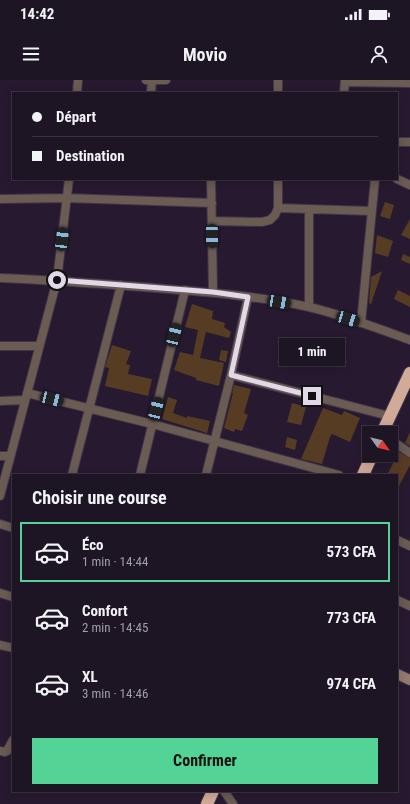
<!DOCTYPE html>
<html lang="fr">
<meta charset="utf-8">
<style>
body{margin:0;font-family:"Roboto Condensed",sans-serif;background:#2a2131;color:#f1f3f6;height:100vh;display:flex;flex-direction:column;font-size:15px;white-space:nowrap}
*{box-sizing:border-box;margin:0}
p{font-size:13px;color:#a09ea6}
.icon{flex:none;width:22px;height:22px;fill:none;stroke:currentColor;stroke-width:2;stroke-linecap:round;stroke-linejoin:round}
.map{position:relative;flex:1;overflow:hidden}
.sheet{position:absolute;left:12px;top:394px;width:386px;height:318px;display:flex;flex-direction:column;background:#1d1424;border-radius:0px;box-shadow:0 2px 10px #0003,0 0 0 1px #3b3341}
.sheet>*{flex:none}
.top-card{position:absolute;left:12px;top:12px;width:386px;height:88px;border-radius:0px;box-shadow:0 2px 10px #0003,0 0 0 1px #3b3341;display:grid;align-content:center;height:88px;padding:0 20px;background:#1d1424}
.needle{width:26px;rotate:124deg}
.tools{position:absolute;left:362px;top:346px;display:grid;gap:8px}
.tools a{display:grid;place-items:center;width:36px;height:36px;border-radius:0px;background:#1d1424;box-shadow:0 2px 10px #0003,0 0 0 1px #3b3341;font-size:20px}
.end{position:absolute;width:18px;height:18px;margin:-9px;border:5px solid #e1d9e8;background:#111;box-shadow:0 0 0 2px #111}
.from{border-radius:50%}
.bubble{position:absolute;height:28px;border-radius:0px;background:#1d1424;box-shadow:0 2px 10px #0003,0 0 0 1px #3b3341;font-size:13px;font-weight:700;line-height:28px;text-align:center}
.car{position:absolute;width:12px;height:24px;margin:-12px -6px;border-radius:5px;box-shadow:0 0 3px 1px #0007;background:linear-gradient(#222 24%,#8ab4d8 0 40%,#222 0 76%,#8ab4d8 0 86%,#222 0)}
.top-card b{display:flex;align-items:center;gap:14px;height:38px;font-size:15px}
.top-card b+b{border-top:1px solid #3b3341}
.top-card i{width:10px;height:10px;background:#f1f3f6}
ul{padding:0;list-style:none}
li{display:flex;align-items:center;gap:12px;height:60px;margin:0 8px 6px;padding:0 12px;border:2px solid transparent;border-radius:0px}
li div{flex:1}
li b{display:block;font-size:15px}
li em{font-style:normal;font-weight:700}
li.selected{border-color:#53d396}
li>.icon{width:36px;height:36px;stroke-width:1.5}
h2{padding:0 20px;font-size:18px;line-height:48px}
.primary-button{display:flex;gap:8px;margin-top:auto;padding:8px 20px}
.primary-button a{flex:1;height:46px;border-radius:0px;background:#53d396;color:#111;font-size:16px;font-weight:700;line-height:46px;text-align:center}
.status{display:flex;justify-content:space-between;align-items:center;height:28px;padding:0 20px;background:#1d1424;direction:ltr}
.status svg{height:11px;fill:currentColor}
header{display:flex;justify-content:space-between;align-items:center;height:52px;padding:0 20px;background:#1d1424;font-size:18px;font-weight:700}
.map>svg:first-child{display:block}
.building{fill:#573c24}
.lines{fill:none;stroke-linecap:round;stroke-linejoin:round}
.street-casing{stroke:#41354a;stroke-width:10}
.secondary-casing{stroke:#41354a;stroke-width:12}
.highway-casing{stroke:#41354a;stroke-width:14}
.street{stroke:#6a5b53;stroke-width:8}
.secondary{stroke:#947b6f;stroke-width:10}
.highway{stroke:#d2ab98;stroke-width:12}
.route{stroke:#e1d9e8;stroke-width:5}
</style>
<div class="status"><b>14:42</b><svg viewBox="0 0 49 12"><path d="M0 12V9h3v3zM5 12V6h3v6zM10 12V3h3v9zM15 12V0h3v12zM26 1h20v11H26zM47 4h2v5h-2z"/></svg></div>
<header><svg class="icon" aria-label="menu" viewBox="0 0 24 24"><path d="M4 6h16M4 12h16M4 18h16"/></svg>Movio<svg class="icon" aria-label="person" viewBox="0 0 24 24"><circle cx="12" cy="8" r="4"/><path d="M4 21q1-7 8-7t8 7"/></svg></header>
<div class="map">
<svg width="410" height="724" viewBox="0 0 410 724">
<rect width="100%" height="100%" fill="#271a30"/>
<!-- building -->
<path class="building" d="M385,122L394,125L390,139L380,136Z
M410,139V159L401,155Z
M377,155L393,161L388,177L375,173Z
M403,174L410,177V184L401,180Z
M382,191L371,224L369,223L371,197Z
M398,210L410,216V227L394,219Z
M192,224L213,231L212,239L225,243L224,247L231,252L229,258L206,252L200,278L224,283L219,306L196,300V298L174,290L180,272L193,275L198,250L185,247Z
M112,265L131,271L126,284L130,285L128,294L152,299L148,316L105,306L109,288L105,287Z
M221,270L228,271L226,282L219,280Z
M234,305L251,309L244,333L248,335L242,351L235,349L234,352L224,348L233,313H232Z
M168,317L177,320L173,333L187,338V336L210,341L207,353L162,339Z
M292,323L306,327L301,345L287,342Z
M323,328L342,335L344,331L360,338L350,362L332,354L330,357L322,384L301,379Z
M410,352V366L405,363Z
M287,357L297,360L295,370L285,367Z
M399,372L410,378V385L397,410V395H387Z"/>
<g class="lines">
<defs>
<path id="street" d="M146,0H166
M345,2L410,3
M77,13L78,0
M151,13L152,0
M278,13V0
M344,13L345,0
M397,62H410
M211,99L213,212
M397,99L410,105
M0,119L66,118L212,123
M278,128L371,131
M309,129V227
M212,141L262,142L270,140L275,135L278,128V99
M0,198C52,200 103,204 155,208C206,212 258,216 309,227C343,235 377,248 410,260
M361,243L375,99
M0,266H39
M231,295L389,336
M27,313L152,344L339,395
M0,321L25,320
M391,360L410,373
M0,376H10
M72,395L121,205
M140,395L185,210
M206,395L231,295L248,217
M0,416L57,200L69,99
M0,444L13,448
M397,460L410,466
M0,513L13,517
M397,520L410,526
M0,565L13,568
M0,671L5,672L7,671L13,660
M224,711L233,724"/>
<path id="secondary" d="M397,594L410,600"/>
<path id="highway" d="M382,353L410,293
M363,395L372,375
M207,724L213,711"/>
</defs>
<!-- street casing -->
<use href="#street" class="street-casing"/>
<!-- secondary casing -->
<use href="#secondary" class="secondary-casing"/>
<!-- highway casing -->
<use href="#highway" class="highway-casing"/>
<!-- street -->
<use href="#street" class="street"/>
<!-- secondary -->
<use href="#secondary" class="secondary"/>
<!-- highway -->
<use href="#highway" class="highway"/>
</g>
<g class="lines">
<!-- route -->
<path class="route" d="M57,200L213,212L248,217L231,295L312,316"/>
</g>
</svg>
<div class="tools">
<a><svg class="needle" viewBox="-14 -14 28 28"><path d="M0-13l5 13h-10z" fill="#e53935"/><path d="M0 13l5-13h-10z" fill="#a09ea6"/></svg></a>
</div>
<i class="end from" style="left:57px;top:200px"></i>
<i class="end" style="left:312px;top:316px"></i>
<div class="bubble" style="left:279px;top:258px;width:66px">1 min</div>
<i class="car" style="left:212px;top:156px;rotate:179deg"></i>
<i class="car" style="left:62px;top:159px;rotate:7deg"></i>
<i class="car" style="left:279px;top:222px;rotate:100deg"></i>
<i class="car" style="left:348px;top:239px;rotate:107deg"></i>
<i class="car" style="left:174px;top:255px;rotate:14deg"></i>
<i class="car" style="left:52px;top:319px;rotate:104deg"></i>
<i class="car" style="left:156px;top:329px;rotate:14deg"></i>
<div class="top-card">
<b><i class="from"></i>Départ</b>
<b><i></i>Destination</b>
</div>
<section class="sheet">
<h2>Choisir une course</h2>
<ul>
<li class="selected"><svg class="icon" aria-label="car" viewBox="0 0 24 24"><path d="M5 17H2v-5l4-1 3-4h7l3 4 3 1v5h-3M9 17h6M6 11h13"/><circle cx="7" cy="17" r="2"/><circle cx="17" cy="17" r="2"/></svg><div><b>Éco</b><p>1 min · 14:44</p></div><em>573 CFA</em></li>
<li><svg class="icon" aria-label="car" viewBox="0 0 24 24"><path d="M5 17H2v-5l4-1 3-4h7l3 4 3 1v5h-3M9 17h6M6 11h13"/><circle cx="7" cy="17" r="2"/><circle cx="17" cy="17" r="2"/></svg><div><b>Confort</b><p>2 min · 14:45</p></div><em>773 CFA</em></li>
<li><svg class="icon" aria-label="car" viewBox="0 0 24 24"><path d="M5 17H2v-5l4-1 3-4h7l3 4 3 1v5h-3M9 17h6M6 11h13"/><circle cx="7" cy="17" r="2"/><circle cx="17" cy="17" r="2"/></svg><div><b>XL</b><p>3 min · 14:46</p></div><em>974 CFA</em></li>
</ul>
<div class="primary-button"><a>Confirmer</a></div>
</section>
</div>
